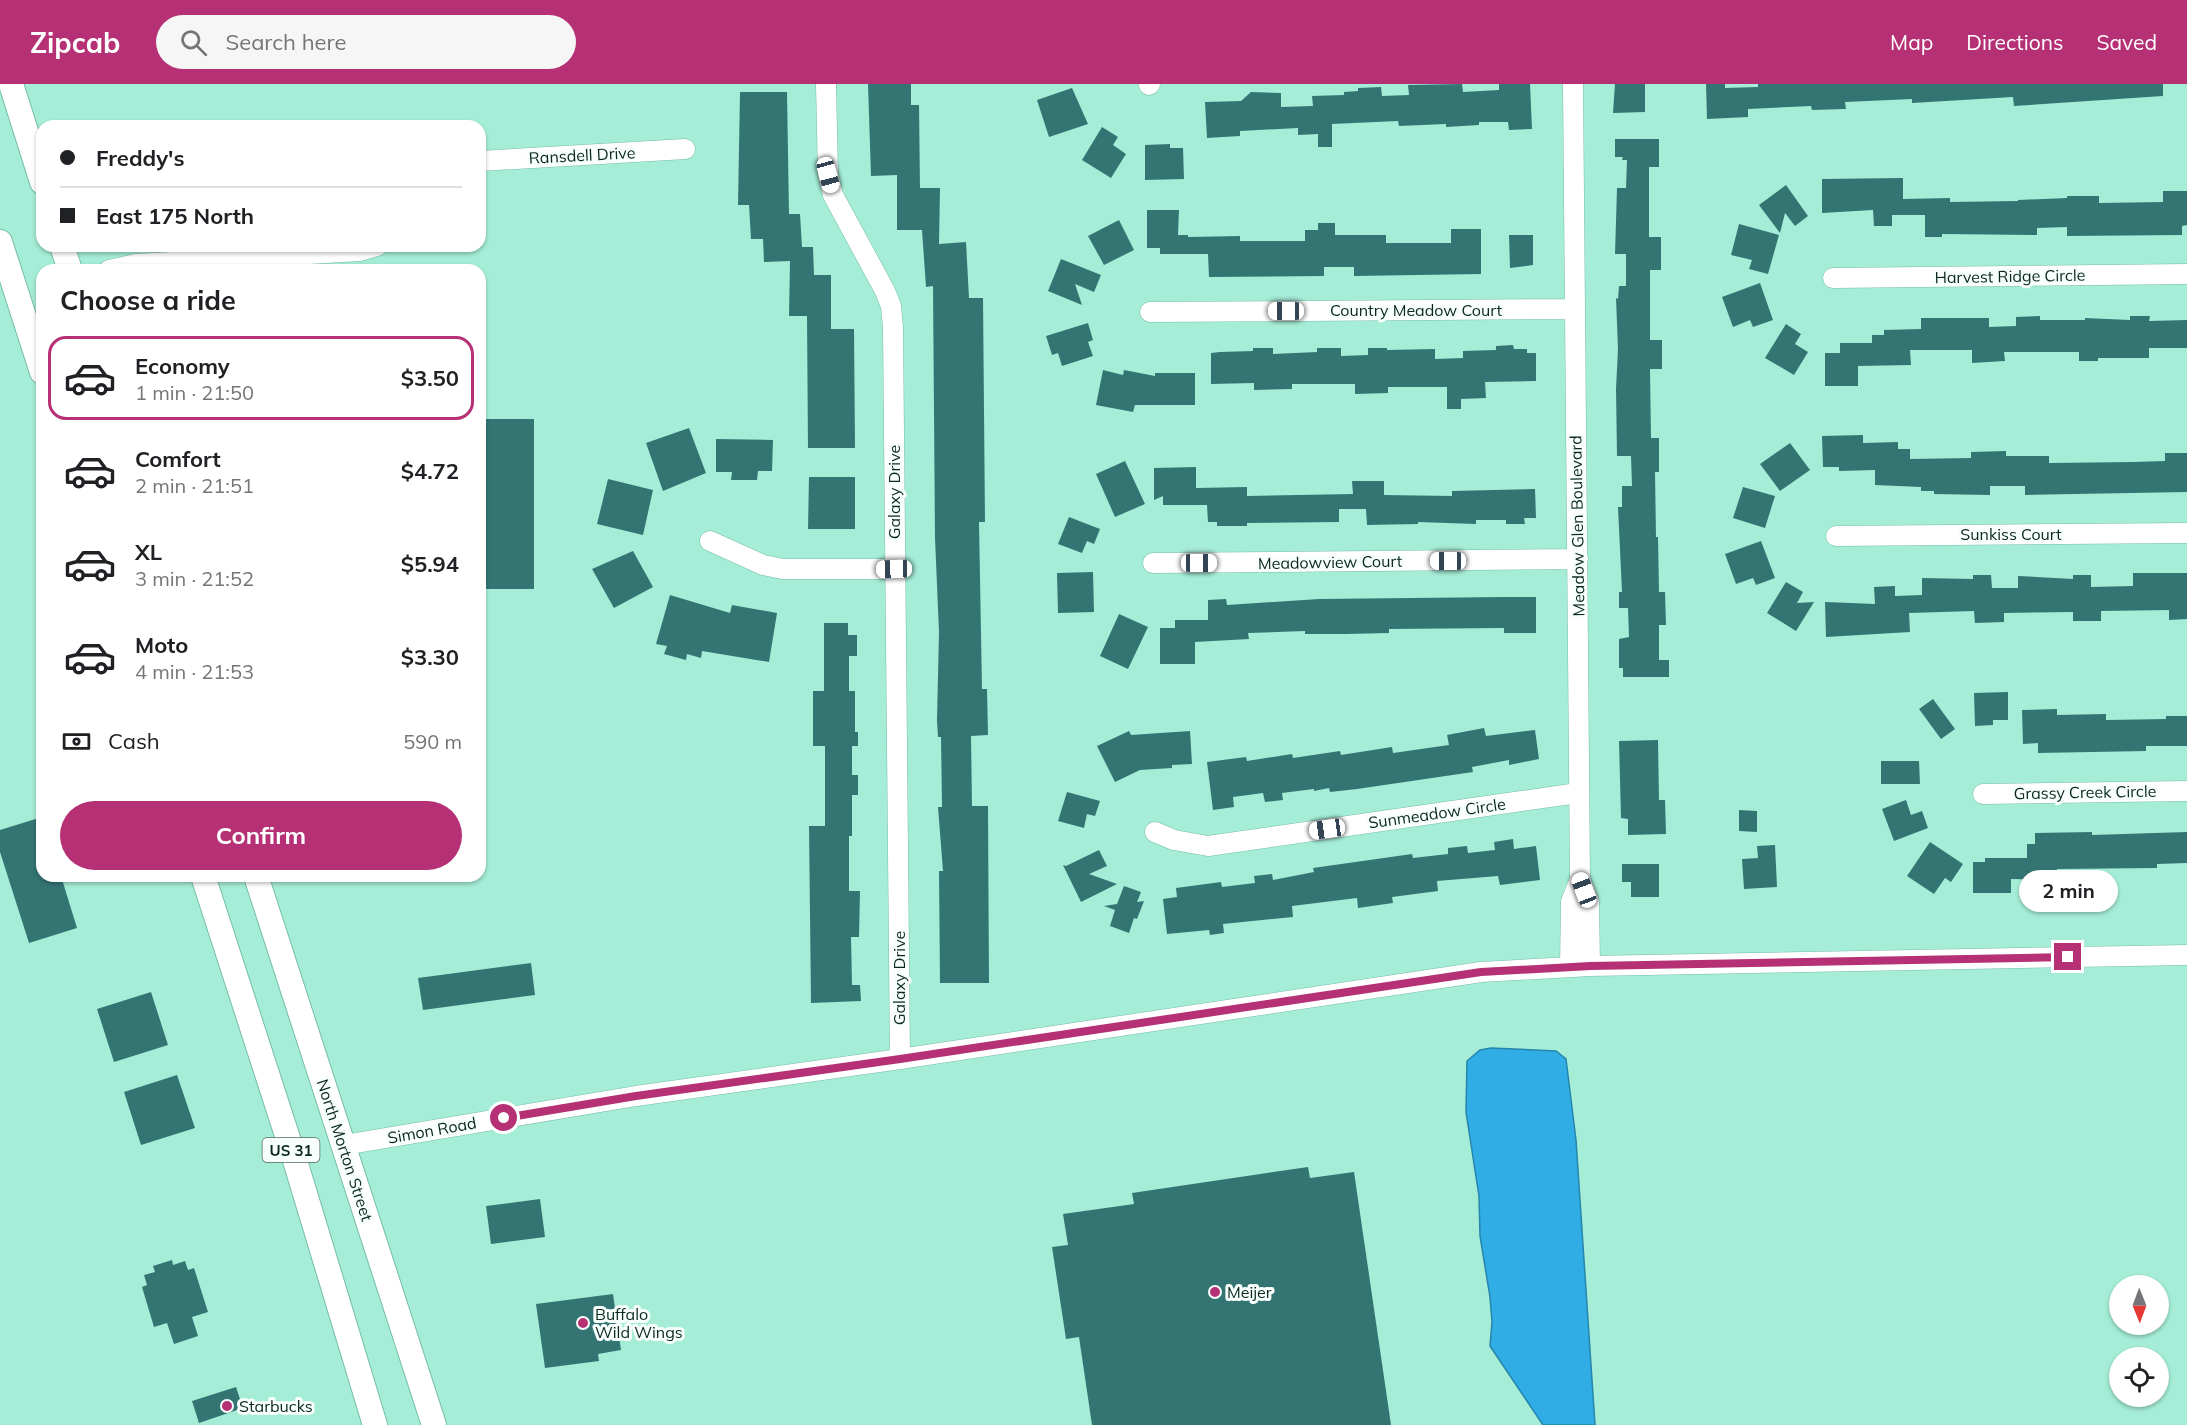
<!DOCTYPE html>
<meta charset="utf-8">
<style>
body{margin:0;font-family:Mulish,sans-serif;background:#f6f6f6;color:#202124;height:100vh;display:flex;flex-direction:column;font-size:22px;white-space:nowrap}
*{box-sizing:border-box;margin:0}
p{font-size:20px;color:#757577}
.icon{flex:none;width:33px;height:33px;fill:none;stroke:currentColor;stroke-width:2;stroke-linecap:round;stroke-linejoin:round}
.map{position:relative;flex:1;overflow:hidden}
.sheet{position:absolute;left:36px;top:180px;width:450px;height:618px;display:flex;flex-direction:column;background:#fff;border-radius:18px;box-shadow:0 2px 4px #0004}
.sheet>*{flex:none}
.top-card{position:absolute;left:36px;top:36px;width:450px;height:132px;border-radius:18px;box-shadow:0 2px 4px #0004;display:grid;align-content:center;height:132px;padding:0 24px;background:#fff}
.needle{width:39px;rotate:179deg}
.fabs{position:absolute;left:2109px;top:1191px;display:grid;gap:12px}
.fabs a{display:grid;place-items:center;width:60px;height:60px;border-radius:50%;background:#fff;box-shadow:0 2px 4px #0004;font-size:30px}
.end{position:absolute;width:27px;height:27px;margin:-14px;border:8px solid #b53074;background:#fff;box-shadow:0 0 0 3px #fff}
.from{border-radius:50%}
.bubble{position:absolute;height:42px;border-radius:21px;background:#fff;box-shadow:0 2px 4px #0004;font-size:20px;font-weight:700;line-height:42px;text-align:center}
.car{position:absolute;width:18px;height:36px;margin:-18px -9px;border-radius:8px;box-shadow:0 0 4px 2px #0007;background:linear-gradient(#fff 24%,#345 0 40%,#fff 0 76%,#345 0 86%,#fff 0)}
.top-card b{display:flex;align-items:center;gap:21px;height:57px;font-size:22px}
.top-card b+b{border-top:2px solid #e0e0e0}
.top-card i{width:15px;height:15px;background:#202124}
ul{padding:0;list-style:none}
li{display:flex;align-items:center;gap:18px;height:84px;margin:0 12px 9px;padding:0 12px;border:3px solid transparent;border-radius:18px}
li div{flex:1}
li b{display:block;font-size:22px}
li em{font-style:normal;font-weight:700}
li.current{border-color:#b53074}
li>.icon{width:54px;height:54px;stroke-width:1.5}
h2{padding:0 24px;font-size:27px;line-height:72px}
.pay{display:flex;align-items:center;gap:15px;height:66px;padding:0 24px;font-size:22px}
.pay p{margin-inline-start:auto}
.cta{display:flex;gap:12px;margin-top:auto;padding:12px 24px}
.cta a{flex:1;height:69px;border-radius:36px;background:#b53074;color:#fff;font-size:24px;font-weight:700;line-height:69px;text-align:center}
header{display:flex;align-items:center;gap:36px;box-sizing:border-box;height:84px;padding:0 30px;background:#b53074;color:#fff}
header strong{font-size:28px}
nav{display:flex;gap:33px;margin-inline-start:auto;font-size:21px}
.search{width:420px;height:54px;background:#f6f6f6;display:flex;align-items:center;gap:15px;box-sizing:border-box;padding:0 21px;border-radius:33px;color:#757577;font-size:22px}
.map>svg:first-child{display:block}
.water{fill:#31ade6;stroke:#2585ab;stroke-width:1.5}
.building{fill:#347574}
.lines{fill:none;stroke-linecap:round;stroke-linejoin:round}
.minor-casing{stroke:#77bda9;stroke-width:21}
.major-casing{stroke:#77bda9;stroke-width:26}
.minor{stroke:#fff;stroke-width:20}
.major{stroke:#fff;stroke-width:24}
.route{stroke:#b53074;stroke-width:8}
.poi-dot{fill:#b53074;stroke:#f7fefc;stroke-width:2}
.labels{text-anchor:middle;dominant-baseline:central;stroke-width:6;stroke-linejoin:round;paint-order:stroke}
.shield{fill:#f7fefc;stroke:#516862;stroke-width:1.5}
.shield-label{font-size:15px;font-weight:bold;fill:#0a2820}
.street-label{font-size:16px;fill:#0a2820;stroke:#f7fefc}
.poi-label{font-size:16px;fill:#0a2820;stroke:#f7fefc;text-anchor:start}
</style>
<header>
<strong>Zipcab</strong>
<div class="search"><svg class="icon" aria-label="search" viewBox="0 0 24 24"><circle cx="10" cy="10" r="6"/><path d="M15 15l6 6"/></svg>Search here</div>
<nav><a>Map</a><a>Directions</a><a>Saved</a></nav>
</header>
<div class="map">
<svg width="2187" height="1341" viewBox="0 0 2187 1341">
<rect width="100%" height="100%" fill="#a5edd7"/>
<!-- water -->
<path class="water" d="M1491,964L1556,967L1566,975L1576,1056L1595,1341H1543L1490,1262L1492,1238L1490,1213L1480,1152L1479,1112L1466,1028L1467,977L1480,966Z"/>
<!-- building -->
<path class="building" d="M868,0H911V21H919L920,104H940L939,160L966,158L969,214H983L985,438H979L982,605H987L988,651L971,652L972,722H988L989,899H940L939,787H943L938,723H942L941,653H938L937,636L939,548L935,454L933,202L926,203L922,146H897V91L871,92Z
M1462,0L1463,8L1499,6V0H1530L1532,45L1509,46L1508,38H1479V41L1446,43V40L1399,42L1398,37L1332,40V63H1318V50L1298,51V44L1240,47V52L1207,54L1205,18L1241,17L1251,8L1281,9V23L1313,22L1312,12L1344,11V8L1358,7V4L1381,3L1382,12L1409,11L1408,1Z
M1615,0H1645V28L1613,29Z
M1706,0H1725V4L1758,3V0H2163V12L2014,22L2013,13L1912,19V15L1845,18L1846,25L1812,26L1811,22L1748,25V33L1707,35Z
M1072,4L1088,40L1049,53L1037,16Z
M740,8H787L789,130H800L802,163H813L814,191H831V245H854L855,364H808L807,232H789L790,177L764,178L763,155H751L749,121H738Z
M1102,43L1118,53L1113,61L1126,70L1111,94L1082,76Z
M1615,55H1659V83H1649V153H1661V186H1650V256H1662V285H1650L1651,354H1659V388H1655L1656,453H1658L1659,508H1665L1666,541H1659V576H1669V593H1623V584H1619V555L1629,553L1628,524H1619V508H1622L1618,423H1622V402H1632L1631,372H1617L1616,305L1618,265L1616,214L1618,215L1619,202H1626V170H1615L1617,104H1626L1627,76H1622L1623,73H1615Z
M1170,60V64H1183L1184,95L1145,96V61Z
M1903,94V115L1950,114V118L2018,117V116L2067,114V112H2099V119L2163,118V107H2187V141L2182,142V151L2067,152V143L2037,144V151L1942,150V153H1925V131H1892V142H1874L1873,126L1822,129V95Z
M1786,101L1808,132L1795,142L1785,129L1780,149L1759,121Z
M1147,126H1179L1178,151H1188V153L1240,152V157H1305V146H1318V139H1335V151H1386V159H1451V145H1481V190L1354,192V183H1324V192L1209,193L1208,170H1160V164H1147Z
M1119,136L1134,166L1104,181L1088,152Z
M1739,140L1779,151L1768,190L1749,185L1752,176L1731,171Z
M1509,151H1533V181L1510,184Z
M1061,175L1101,191L1094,208L1075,200L1082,221L1048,207Z
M1760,199L1773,236L1753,243L1750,236L1733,243L1722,213Z
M2040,232V236H2085V234L2130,236V232H2150L2149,237L2187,236V264H2149V274H2098V277H2079V268H2004L2005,277L1972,279V266H1910L1911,281L1858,282V302H1825V269H1840V259H1872V251H1884V246L1921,245V234H1989V243L2016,242V233Z
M1088,239L1093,256L1088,258L1093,272L1062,282L1058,269L1052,271L1046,252Z
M1786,240L1801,250L1795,260L1808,268L1794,291L1765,274Z
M1513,261L1514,265H1527V269H1536V297L1485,298L1486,314L1461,315V325H1447V303H1388V309L1355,310V300H1292V305L1254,306V299L1211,300V269L1220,268L1253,267V264H1273V270L1317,268V264H1341V272L1368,271V264H1387V266L1435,265V275L1463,274V267L1496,266V262Z
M1103,286L1123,291L1124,286L1155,292V289H1195V321H1135L1133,328L1096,321Z
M480,335H534V505H480Z
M689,344L706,389L663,407L646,359Z
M1863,351V359L1898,358V365H1910V375L1971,374V368L2006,367V372H2049V379L2133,378L2165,377V369H2187V408L2025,411V402H1990V411L1934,410V407H1921V403L1875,401V386L1839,387V383H1823L1822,352Z
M716,355L773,356L772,387H758L757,396H731L732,388H716Z
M1790,359L1810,386L1780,407L1760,380Z
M1125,377L1145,420L1115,433L1096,390Z
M1196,383V404L1247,403V412L1353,410L1352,397H1384V411L1452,412V407L1535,405L1536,434H1524L1525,440H1506V436H1476V440L1418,438V440L1367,441L1366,425H1339V438L1247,439V442H1217V438H1208L1207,421H1163V412L1154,416V384Z
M809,393H855V445H808Z
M608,395L653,406L643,451L597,440Z
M1743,403L1775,412L1765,444L1733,434Z
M1069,433L1100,445L1094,460L1087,457L1082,469L1058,460Z
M1761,457L1775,494L1756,501L1753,494L1736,500L1725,470Z
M633,467L653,503L614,524L592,485Z
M1093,488L1094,528L1058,529L1057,489Z
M2133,489H2187V535L2169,536V526L2101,527V537H2073V528L2004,529V538L1975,539L1974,527L1909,529L1910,548L1826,553L1825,518L1875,520L1874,503L1895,502V512L1922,511V494L1973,495V491H1991L1992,504H2018V492L2073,495V491H2091V503L2133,502Z
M1786,498L1803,508L1797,519L1814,518L1796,547L1767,529Z
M670,511L730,529L732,521L777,529L769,578L702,567L701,574L687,570L686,576L664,570L667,562L656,560Z
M1504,513H1536V549H1504V544L1389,545V549L1346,550H1305V547L1248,549L1249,555L1195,558V580H1160V544H1175V536H1208V516L1226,515L1227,521L1319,515Z
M1119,530L1148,543L1128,585L1100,572Z
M824,539H848V551H857V572H849V607H855V648H858V662H852V691H858V711H852V752H849V807H860L859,853H851L852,901H860L861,917L811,919L809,742H825V662H813V607H824Z
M2008,608V636H1993V641L1975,642L1974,609Z
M1933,615L1955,645L1941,655L1919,625Z
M2057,625V631L2106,630V636L2166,635V632H2187V662H2146V667L2038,669V659L2023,660L2022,626Z
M1484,644L1486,652L1535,646L1539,675L1509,681V676L1472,683L1473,688L1357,705L1330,708L1329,704L1314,707V705L1282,709L1283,716L1265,718L1263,709L1233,713L1234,723L1213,726L1207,678L1246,673L1247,677L1292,670L1293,674L1340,667L1341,671L1392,663L1393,669L1449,661L1447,651Z
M1129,647L1131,651L1190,647L1192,680L1172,681V684L1140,686L1115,698L1097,662Z
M1658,656L1659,716H1665L1666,750L1628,751V735L1621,734L1619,657Z
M1881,677H1919L1920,700H1881Z
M1067,708L1100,717L1095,732L1087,730L1084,744L1058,737Z
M1906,716L1911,731L1922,727L1928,744L1894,757L1882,725Z
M1739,726L1757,727V748L1739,747Z
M42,733V792H61L77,844L29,859L0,768V746Z
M2092,748V751L2187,748V779L2157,780V784L2057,785V796L2011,795V809H1973V778H1985V774H2027V760H2035V749Z
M1513,755L1514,765L1536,762L1540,796L1500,801L1498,792L1437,797L1438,807L1392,813L1393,819L1358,824L1357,814L1292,822L1293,833L1223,840L1224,849L1210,851L1209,846L1167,850L1163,815L1177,813L1176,804L1221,798L1222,803L1255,799L1254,792L1272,790L1273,796L1314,788L1313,784L1412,770L1413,774L1448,770V764L1467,762L1468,769L1495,766L1494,758Z
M1930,758L1963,780L1951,798L1945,794L1934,810L1907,792Z
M1775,761L1777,803L1744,805L1742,775L1758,774L1757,762Z
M1099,766L1107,782L1089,790L1117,800L1081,818L1063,781L1066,782Z
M1622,780H1659V813H1631V798H1622Z
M1124,802L1141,808L1137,818L1144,817L1137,835L1134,834L1129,849L1110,842L1115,826L1104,822L1117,820Z
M531,879L535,911L423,926L418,894Z
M151,908L168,961L114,978L97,925Z
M177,991L195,1044L141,1061L124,1008Z
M1308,1083L1310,1094L1354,1088L1391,1341H1092L1079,1253L1066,1255L1052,1163L1068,1161L1063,1130L1134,1120L1132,1109Z
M540,1115L545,1153L491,1160L486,1122Z
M172,1176L173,1181L185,1177L188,1186L194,1184L208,1228L192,1233L198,1252L174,1260L167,1239L154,1243L142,1203L147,1201L144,1191L155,1188L153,1182Z
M613,1210L621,1266L598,1270L599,1277L545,1284L536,1220Z
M236,1303L243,1324L199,1339L192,1317Z"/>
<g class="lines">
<defs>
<path id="minor" d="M826,0L828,91L833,111L885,207L891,222L893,244L900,975
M1573,0L1580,795L1589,818L1590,882
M1149,1L1150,0
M480,77L685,65
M109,186L136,180L360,167L377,162
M1833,194L2187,190
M1150,228L1574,225
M1836,452L2187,449
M710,457L763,481L783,485H894
M1153,479L1578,475
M1983,710L2187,707
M1155,748L1174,756L1208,762L1578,709
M1570,883L1571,818L1580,795
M344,1061L636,1012L900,975L1481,888L1590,882L2187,871"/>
<path id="major" d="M11,0L42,98
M0,158L42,288
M62,162L70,186
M203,792L293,1070L375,1341
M256,792L434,1341"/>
</defs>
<!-- minor casing -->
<use href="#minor" class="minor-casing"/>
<!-- major casing -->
<use href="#major" class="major-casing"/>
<!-- minor -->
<use href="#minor" class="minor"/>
<!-- major -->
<use href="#major" class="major"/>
</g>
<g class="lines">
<!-- route -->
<path class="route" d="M504,1034L636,1012L900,975L1481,888L1590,882L2068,873"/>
</g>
<!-- markers -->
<g class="poi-dot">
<circle cx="1215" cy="1208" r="6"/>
<circle cx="583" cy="1239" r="6"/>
<circle cx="227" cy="1322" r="6"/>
</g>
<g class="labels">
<!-- shield labels -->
<rect class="shield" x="262.5" y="1054" width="57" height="24" rx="4.5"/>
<g class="shield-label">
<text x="291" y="1066">US 31</text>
</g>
<!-- street labels -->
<g class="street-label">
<text transform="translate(582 71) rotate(-3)">Ransdell Drive</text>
<text transform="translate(2010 192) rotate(-1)">Harvest Ridge Circle</text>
<text x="1416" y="226">Country Meadow Court</text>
<text transform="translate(894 408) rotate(-90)">Galaxy Drive</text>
<text transform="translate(1577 442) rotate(-91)">Meadow Glen Boulevard</text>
<text x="2011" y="450">Sunkiss Court</text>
<text transform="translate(1330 478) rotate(-1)">Meadowview Court</text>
<text transform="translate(2085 708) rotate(-1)">Grassy Creek Circle</text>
<text transform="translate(1437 729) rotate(-8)">Sunmeadow Circle</text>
<text transform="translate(899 894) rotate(-90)">Galaxy Drive</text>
<text transform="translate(432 1046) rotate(-10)">Simon Road</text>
<text transform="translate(345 1066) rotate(72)">North Morton Street</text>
</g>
<!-- poi labels -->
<g class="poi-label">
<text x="1227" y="1208">Meijer</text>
<text x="595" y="1230">Buffalo<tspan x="595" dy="18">Wild Wings</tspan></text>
<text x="239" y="1322">Starbucks</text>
</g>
</g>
</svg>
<div class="fabs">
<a><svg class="needle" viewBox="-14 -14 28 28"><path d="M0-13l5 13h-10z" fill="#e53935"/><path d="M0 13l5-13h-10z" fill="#757577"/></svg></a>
<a><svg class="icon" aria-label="locate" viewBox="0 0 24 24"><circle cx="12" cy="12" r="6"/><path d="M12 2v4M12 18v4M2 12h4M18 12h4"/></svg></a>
</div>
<i class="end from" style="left:504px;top:1034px"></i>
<i class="end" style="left:2068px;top:873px"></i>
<div class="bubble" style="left:2019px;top:786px;width:99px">2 min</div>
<i class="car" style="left:828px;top:91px;rotate:165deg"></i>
<i class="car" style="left:1286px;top:227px;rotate:270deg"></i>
<i class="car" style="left:1448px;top:477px;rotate:270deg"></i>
<i class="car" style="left:1199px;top:479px;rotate:90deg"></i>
<i class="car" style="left:894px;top:485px;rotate:269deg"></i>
<i class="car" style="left:1327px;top:745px;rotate:262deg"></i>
<i class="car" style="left:1584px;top:806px;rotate:339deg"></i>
<div class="top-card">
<b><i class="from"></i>Freddy's</b>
<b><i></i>East 175 North</b>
</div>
<section class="sheet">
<h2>Choose a ride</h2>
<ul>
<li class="current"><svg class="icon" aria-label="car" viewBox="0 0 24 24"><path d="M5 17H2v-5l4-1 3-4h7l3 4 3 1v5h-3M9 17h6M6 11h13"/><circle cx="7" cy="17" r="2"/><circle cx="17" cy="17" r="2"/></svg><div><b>Economy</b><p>1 min · 21:50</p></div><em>$3.50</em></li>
<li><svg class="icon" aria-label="car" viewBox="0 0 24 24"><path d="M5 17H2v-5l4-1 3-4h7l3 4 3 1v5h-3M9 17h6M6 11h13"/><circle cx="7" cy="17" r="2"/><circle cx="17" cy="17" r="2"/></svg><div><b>Comfort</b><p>2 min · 21:51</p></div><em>$4.72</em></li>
<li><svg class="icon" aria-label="car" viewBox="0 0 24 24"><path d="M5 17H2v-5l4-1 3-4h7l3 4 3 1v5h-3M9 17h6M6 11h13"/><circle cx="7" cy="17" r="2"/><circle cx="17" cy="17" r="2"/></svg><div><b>XL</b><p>3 min · 21:52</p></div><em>$5.94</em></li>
<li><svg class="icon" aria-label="car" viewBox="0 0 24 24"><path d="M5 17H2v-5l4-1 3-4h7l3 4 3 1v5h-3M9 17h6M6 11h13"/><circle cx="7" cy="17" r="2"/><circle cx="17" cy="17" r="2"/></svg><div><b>Moto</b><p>4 min · 21:53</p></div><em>$3.30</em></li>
</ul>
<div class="pay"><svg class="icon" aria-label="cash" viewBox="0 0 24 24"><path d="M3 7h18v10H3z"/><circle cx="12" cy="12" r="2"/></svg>Cash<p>590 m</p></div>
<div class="cta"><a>Confirm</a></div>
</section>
</div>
